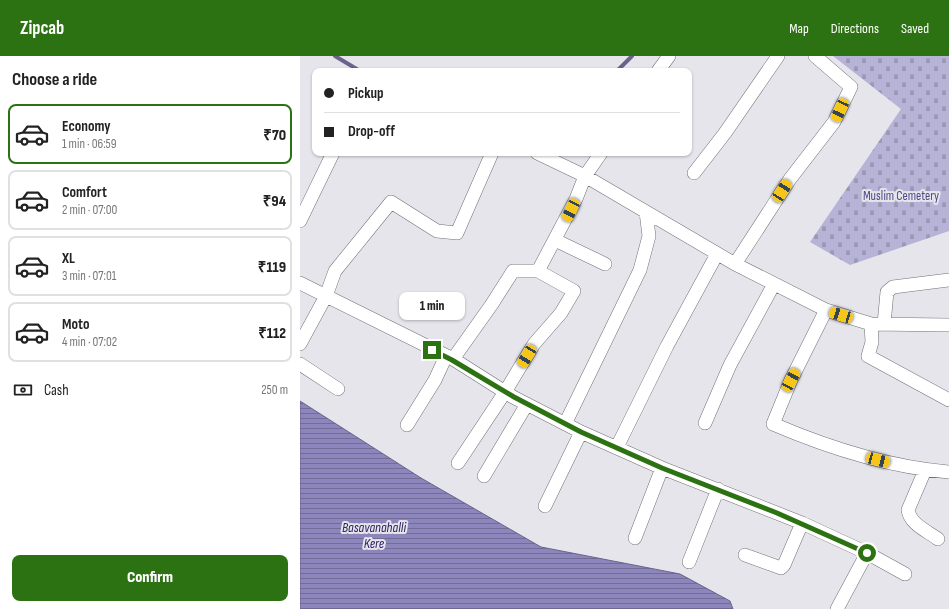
<!DOCTYPE html>
<meta charset="utf-8">
<style>
body{margin:0;font-family:"Sofia Sans Condensed",sans-serif;background:#f2f2f2;color:#222;height:100vh;display:flex;flex-direction:column;font-size:15px;white-space:nowrap}
*{box-sizing:border-box;margin:0}
p{font-size:13px;color:#767676}
.icon{flex:none;width:22px;height:22px;fill:none;stroke:currentColor;stroke-width:2;stroke-linecap:round;stroke-linejoin:round}
.map{position:relative;flex:1;overflow:hidden}
.details{display:flex;flex-direction:column;background:#fff;width:300px}
.details>*{flex:none}
.banner{position:absolute;left:12px;top:12px;width:380px;height:88px;border-radius:8px;box-shadow:0 1px 3px #0004;display:grid;align-content:center;height:88px;padding:0 12px;background:#fff}
.end{position:absolute;width:18px;height:18px;margin:-9px;border:5px solid #2c7212;background:#fff;box-shadow:0 0 0 2px #fff}
.from{border-radius:50%}
.bubble{position:absolute;height:28px;border-radius:8px;background:#fff;box-shadow:0 1px 3px #0004;font-size:13px;font-weight:800;line-height:28px;text-align:center}
.car{position:absolute;width:12px;height:24px;margin:-12px -6px;border-radius:5px;box-shadow:0 0 3px 1px #0007;background:linear-gradient(#f5c518 24%,#345 0 40%,#f5c518 0 76%,#345 0 86%,#f5c518 0)}
.banner b{display:flex;align-items:center;gap:14px;height:38px;font-size:15px}
.banner b+b{border-top:1px solid #e0e0e0}
.banner i{width:10px;height:10px;background:#222}
ul{padding:0;list-style:none}
li{display:flex;align-items:center;gap:12px;height:60px;margin:0 8px 6px;padding:0 4px;border:2px solid #e0e0e0;border-radius:8px}
li div{flex:1}
li b{display:block;font-size:15px}
li em{font-style:normal;font-weight:800}
li.current{border-color:#2c7212}
li>.icon{width:36px;height:36px;stroke-width:1.5}
h2{padding:0 12px;font-size:18px;line-height:48px}
.pay{display:flex;align-items:center;gap:10px;height:44px;padding:0 12px;font-size:15px}
.pay p{margin-inline-start:auto}
.action{display:flex;gap:8px;margin-top:auto;padding:8px 12px}
.action a{flex:1;height:46px;border-radius:8px;background:#2c7212;color:#fff;font-size:16px;font-weight:800;line-height:46px;text-align:center}
header{display:flex;align-items:center;gap:24px;box-sizing:border-box;height:56px;padding:0 20px;background:#2c7212;color:#fff}
header strong{font-size:19px}
nav{display:flex;gap:22px;margin-inline-start:auto;font-size:14px}
main{display:flex;flex:1;min-height:0}
.map>svg:first-child{display:block}
.cemetery{fill:url(#cemetery-stones)}
.water{fill:url(#water-rules);stroke:#68648a}
.lines{fill:none;stroke-linecap:round;stroke-linejoin:round}
.stream{stroke:#68648a;stroke-width:4}
.street-casing{stroke:#717076;stroke-width:14}
.street{stroke:#fff;stroke-width:13}
.route{stroke:#2c7212;stroke-width:5}
.labels{text-anchor:middle;dominant-baseline:central;stroke-width:4;stroke-linejoin:round;paint-order:stroke}
.park-label{font-size:13px;fill:#52468a;stroke:#e5e5eb}
.water-label{font-size:14px;font-style:italic;fill:#302061;stroke:#e5e5eb}
</style>
<header>
<strong>Zipcab</strong>
<nav><a>Map</a><a>Directions</a><a>Saved</a></nav>
</header>
<main>
<section class="details">
<h2>Choose a ride</h2>
<ul>
<li class="current"><svg class="icon" aria-label="car" viewBox="0 0 24 24"><path d="M5 17H2v-5l4-1 3-4h7l3 4 3 1v5h-3M9 17h6M6 11h13"/><circle cx="7" cy="17" r="2"/><circle cx="17" cy="17" r="2"/></svg><div><b>Economy</b><p>1 min · 06:59</p></div><em>₹70</em></li>
<li><svg class="icon" aria-label="car" viewBox="0 0 24 24"><path d="M5 17H2v-5l4-1 3-4h7l3 4 3 1v5h-3M9 17h6M6 11h13"/><circle cx="7" cy="17" r="2"/><circle cx="17" cy="17" r="2"/></svg><div><b>Comfort</b><p>2 min · 07:00</p></div><em>₹94</em></li>
<li><svg class="icon" aria-label="car" viewBox="0 0 24 24"><path d="M5 17H2v-5l4-1 3-4h7l3 4 3 1v5h-3M9 17h6M6 11h13"/><circle cx="7" cy="17" r="2"/><circle cx="17" cy="17" r="2"/></svg><div><b>XL</b><p>3 min · 07:01</p></div><em>₹119</em></li>
<li><svg class="icon" aria-label="car" viewBox="0 0 24 24"><path d="M5 17H2v-5l4-1 3-4h7l3 4 3 1v5h-3M9 17h6M6 11h13"/><circle cx="7" cy="17" r="2"/><circle cx="17" cy="17" r="2"/></svg><div><b>Moto</b><p>4 min · 07:02</p></div><em>₹112</em></li>
</ul>
<div class="pay"><svg class="icon" aria-label="cash" viewBox="0 0 24 24"><path d="M3 7h18v10H3z"/><circle cx="12" cy="12" r="2"/></svg>Cash<p>250 m</p></div>
<div class="action"><a>Confirm</a></div>
</section>
<div class="map">
<svg width="649" height="553" viewBox="0 0 649 553">
<defs>
<pattern id="cemetery-stones" width="16" height="16" patternUnits="userSpaceOnUse"><rect width="16" height="16" fill="#b6b3d6"/><path d="M2 7V4a2 2 0 0 1 4 0v3zM10 15v-3a2 2 0 0 1 4 0v3z" fill="#9c99b7"/></pattern>
<pattern id="water-rules" width="6" height="5" patternUnits="userSpaceOnUse"><rect width="6" height="5" fill="#8c86bc"/><path d="M0 2.5h6" fill="none" stroke="#716c98"/></pattern>
</defs>
<rect width="100%" height="100%" fill="#e5e5eb"/>
<!-- cemetery -->
<path class="cemetery" d="M533,0H649V175L550,209L510,186L601,53Z"/>
<!-- water -->
<path class="water" d="M0,345L121,422L241,491L380,518L430,545L433,553H0Z"/>
<g class="lines">
<!-- stream -->
<path class="stream" d="M35,0L60,15
M317,15L332,0"/>
<defs>
<path id="street" d="M358,15L369,0
M237,97L285,120L435,208L526,254L571,268L649,269
M394,117L425,77L478,0
M0,165L33,97
M255,184L305,208
M435,208L490,123L534,66L551,31L515,0
M0,227L153,303L213,341L281,376L362,412L502,467L567,497L605,518
M526,254L491,324L473,368C529,392 588,411 649,416
M571,268L572,286L568,300L649,344
M584,268L587,236L593,231L649,224
M0,288L26,240L35,215L91,146L137,175L157,177L192,97
M153,303L192,248L213,215H238L276,143L285,120L301,97
M0,308L38,333
M405,367L430,309L474,228
M265,368L340,214L349,180L346,156
M107,369L135,324L146,300
M317,391L367,290L417,198
M158,407L205,336L234,288L261,257L274,235L238,215
M625,414L608,454C610,468 627,475 638,483
M184,420L227,348
M245,450L281,376
M335,482L362,412
M445,499L481,512L484,509L502,467
M389,506L418,433
M537,553L567,497"/>
</defs>
<!-- street casing -->
<use href="#street" class="street-casing"/>
<!-- street -->
<use href="#street" class="street"/>
</g>
<g class="lines">
<!-- route -->
<path class="route" d="M132,294L152,304L214,341L281,376L362,412L477,457L567,497"/>
</g>
<g class="labels">
<!-- park labels -->
<g class="park-label">
<text x="601" y="140">Muslim Cemetery</text>
</g>
<!-- water labels -->
<g class="water-label">
<text x="74" y="471">Basavanahalli<tspan x="74" dy="16">Kere</tspan></text>
</g>
</g>
</svg>
<i class="end from" style="left:567px;top:497px"></i>
<i class="end" style="left:132px;top:294px"></i>
<div class="bubble" style="left:99px;top:236px;width:66px">1 min</div>
<i class="car" style="left:540px;top:54px;rotate:205deg"></i>
<i class="car" style="left:482px;top:135px;rotate:33deg"></i>
<i class="car" style="left:271px;top:154px;rotate:206deg"></i>
<i class="car" style="left:541px;top:259px;rotate:287deg"></i>
<i class="car" style="left:227px;top:300px;rotate:211deg"></i>
<i class="car" style="left:491px;top:324px;rotate:28deg"></i>
<i class="car" style="left:578px;top:404px;rotate:105deg"></i>
<div class="banner">
<b><i class="from"></i>Pickup</b>
<b><i></i>Drop-off</b>
</div>
</div>
</main>
